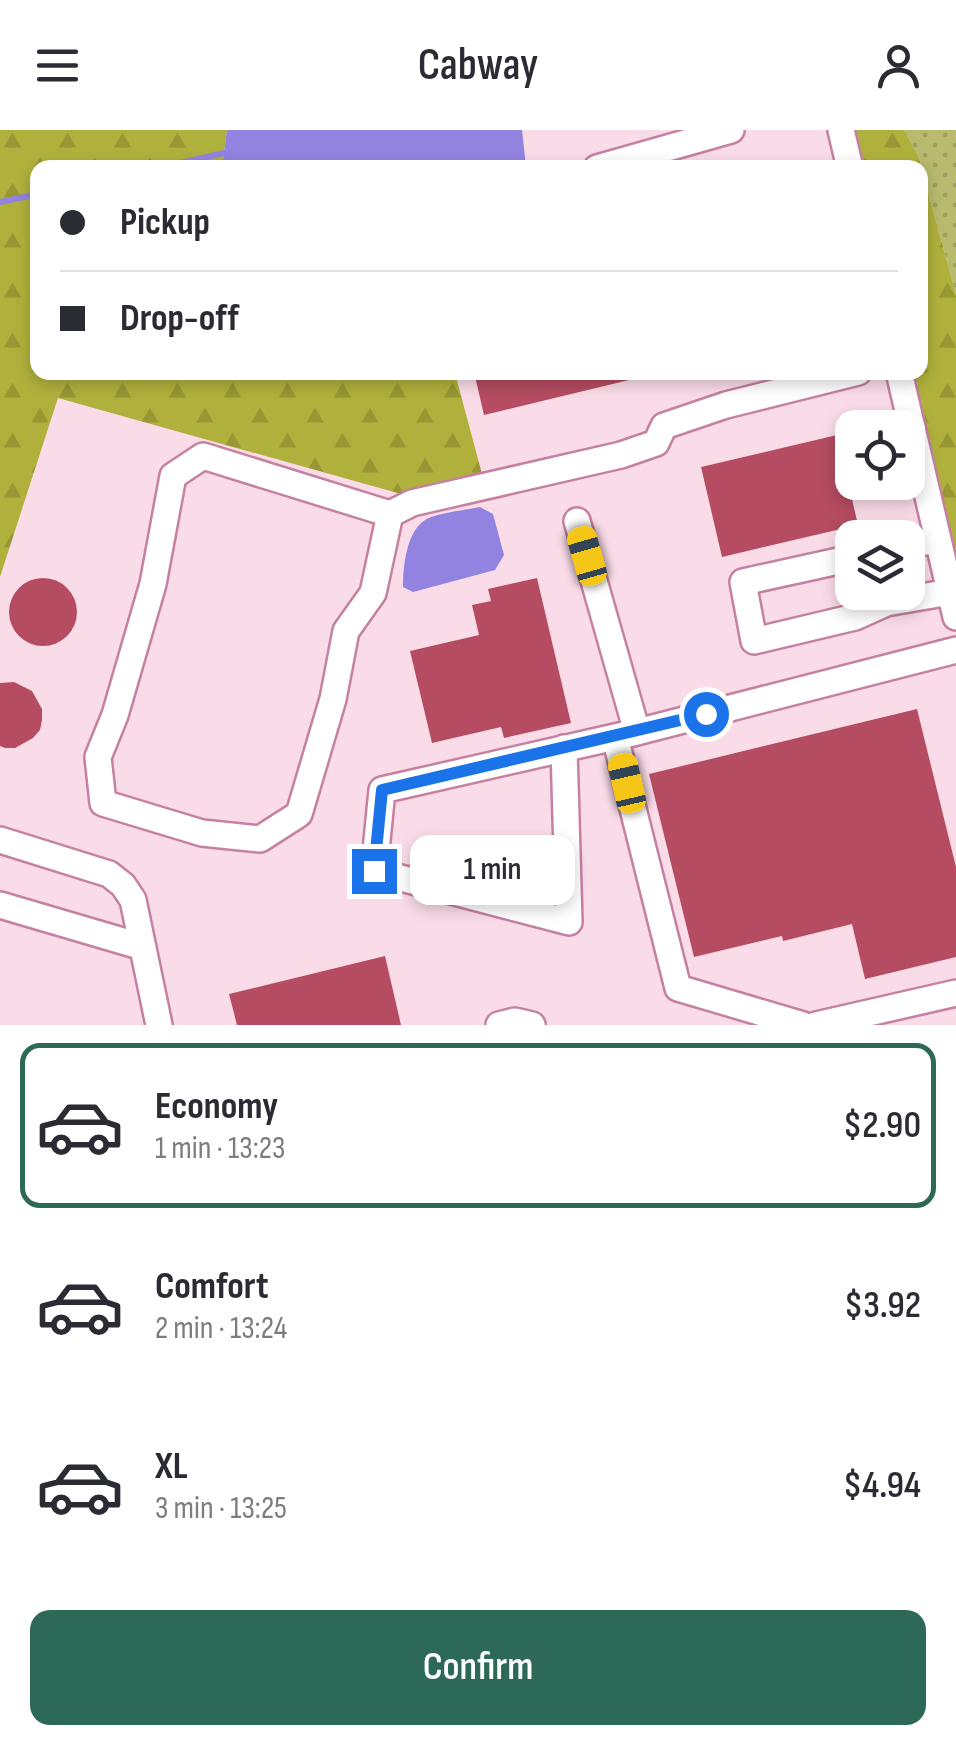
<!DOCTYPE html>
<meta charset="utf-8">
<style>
body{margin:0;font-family:"Sofia Sans Condensed",sans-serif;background:#f2f2f3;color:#2b2b33;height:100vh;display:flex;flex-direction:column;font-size:38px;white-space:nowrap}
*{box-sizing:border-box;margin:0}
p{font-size:32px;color:#7c7c81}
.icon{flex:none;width:55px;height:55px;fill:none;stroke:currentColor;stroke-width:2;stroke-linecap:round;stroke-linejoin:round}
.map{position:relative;height:895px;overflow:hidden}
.panel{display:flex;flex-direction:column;background:#fff;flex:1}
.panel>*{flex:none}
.hud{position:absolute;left:30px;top:30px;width:898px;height:220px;border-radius:20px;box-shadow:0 5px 15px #0003;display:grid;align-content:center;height:220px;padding:0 30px;background:#fff}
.buttons{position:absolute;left:835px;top:280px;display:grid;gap:20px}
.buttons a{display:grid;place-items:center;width:90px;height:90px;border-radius:20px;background:#fff;box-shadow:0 5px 15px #0003;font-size:50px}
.end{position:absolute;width:45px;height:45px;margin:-22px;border:12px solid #1a73e8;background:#fff;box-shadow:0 0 0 5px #fff}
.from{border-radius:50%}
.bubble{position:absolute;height:70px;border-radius:20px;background:#fff;box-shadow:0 5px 15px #0003;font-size:32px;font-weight:600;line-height:70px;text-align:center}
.car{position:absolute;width:30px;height:60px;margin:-30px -15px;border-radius:12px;box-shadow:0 0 8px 2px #0007;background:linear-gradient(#f5c518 24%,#345 0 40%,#f5c518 0 76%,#345 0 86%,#f5c518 0)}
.hud b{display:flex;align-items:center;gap:35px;height:95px;font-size:38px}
.hud b+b{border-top:2px solid #e1e1e2}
.hud i{width:25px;height:25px;background:#2b2b33}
ul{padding:18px 0 0;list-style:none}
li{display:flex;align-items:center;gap:30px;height:165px;margin:0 20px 15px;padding:0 10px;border:5px solid transparent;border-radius:20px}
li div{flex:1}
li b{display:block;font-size:38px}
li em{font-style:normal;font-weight:600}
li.selected{border-color:#2c6a57}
li>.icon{width:90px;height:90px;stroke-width:1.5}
.button{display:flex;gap:20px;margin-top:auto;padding:20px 30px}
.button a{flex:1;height:115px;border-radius:20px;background:#2c6a57;color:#fff;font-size:40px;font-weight:600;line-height:115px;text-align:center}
header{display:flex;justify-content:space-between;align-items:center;height:130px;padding:0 30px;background:#fff;font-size:45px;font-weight:600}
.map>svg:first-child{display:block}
.grass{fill:url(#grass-dots)}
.forest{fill:url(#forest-firs)}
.water{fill:#9383e1}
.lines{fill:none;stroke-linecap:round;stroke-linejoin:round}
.stream{stroke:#9383e1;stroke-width:6}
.building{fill:#b54c61}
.minor-casing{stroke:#c681a1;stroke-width:30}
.minor{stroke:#fff;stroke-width:25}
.route{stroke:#1a73e8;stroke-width:12}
</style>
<header><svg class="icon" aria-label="menu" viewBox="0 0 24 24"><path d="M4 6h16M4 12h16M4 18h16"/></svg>Cabway<svg class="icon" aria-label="person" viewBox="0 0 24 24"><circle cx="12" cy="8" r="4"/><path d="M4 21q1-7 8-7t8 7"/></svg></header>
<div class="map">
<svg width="956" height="895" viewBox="0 0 956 895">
<defs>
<pattern id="grass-dots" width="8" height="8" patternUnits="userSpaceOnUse" patternTransform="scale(2.5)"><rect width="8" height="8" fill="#b8ba6e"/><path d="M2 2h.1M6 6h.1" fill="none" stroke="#9e9e5e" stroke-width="1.8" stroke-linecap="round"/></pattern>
<pattern id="forest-firs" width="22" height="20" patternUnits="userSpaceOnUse" patternTransform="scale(2.5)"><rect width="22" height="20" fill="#b0b13c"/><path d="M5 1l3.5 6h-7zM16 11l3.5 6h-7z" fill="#979734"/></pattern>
</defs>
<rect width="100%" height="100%" fill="#fadce9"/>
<!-- grass -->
<path class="grass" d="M904,0H956V164L918,25Z"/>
<!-- forest -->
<path class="forest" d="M0,0H227L222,37L38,38V242L455,243L482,344L401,364L58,268L0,447Z
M853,0H904L918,25L956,164V427L911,243L920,242V38L862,37Z"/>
<!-- water -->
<path class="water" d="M227,0H522L526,37H222Z
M480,377L493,384L504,425L495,440L413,462L403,457C403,438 406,402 425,390C436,383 466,380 480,377Z"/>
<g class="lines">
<!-- stream -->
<path class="stream" d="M159,38L224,23
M0,72L38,64"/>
</g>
<!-- building -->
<path class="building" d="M474,242H654V244L484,285Z
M837,305L845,341L851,340L852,344V355L849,356L858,395L722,427L701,337Z
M537,448L571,593L504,608L501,597L432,613L410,521L479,505L472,475L491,471L488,459Z
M9 482a34 34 0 1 1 68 0a34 34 0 1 1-68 0Z
M14,552L32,561L42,579V590L40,600L33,608L15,618H5L0,616V553Z
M917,579L956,737V827L865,849L852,794L783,811L782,806L694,827L649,644Z
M385,826L401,895H237L229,864Z"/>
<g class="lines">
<defs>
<path id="minor" d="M841,0L850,38
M597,38L731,0
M899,242L956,487
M390,384L373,463L346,501L333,569L299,684L260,709L202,703L103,673L98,627L115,585L153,454L173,346L203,326L390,384L412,373L621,325L656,313L664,296L726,275L858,242
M577,391L637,602L956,520
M908,416L938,409
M852,428L743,452L754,511L855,487L886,473L950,462
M615,607L678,858L803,895
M564,618L569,792L374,741L382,660L637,602
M0,710L109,744L123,755L133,770L159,895
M0,775L143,817
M499,895L515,891L532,895
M816,895L956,863"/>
</defs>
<!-- minor casing -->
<use href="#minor" class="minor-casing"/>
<!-- minor -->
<use href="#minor" class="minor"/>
</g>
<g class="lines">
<!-- route -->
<path class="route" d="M374,741L382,660L706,584"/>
</g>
</svg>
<div class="buttons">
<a><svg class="icon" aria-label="locate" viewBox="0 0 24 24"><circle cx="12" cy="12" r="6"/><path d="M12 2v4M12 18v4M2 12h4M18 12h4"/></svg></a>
<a><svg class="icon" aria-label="layers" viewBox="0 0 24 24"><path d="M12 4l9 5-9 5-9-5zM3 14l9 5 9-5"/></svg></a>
</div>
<i class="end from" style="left:706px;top:584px"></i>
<i class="end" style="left:374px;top:741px"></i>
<div class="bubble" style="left:410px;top:705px;width:165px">1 min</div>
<i class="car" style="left:587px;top:426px;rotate:344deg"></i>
<i class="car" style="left:627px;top:653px;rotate:347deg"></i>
<div class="hud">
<b><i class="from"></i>Pickup</b>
<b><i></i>Drop-off</b>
</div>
</div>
<section class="panel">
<ul>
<li class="selected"><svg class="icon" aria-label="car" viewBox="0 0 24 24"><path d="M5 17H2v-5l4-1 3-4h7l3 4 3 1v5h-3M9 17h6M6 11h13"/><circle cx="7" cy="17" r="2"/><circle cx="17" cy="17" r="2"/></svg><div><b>Economy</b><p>1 min · 13:23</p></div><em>$2.90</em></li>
<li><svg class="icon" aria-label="car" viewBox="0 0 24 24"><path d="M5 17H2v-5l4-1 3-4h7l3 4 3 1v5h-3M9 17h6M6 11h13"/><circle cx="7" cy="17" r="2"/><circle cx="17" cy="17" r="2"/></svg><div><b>Comfort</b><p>2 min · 13:24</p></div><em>$3.92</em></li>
<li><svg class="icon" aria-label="car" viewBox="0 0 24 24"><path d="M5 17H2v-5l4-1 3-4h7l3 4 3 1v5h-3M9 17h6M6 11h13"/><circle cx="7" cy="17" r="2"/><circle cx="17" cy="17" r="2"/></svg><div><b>XL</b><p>3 min · 13:25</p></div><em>$4.94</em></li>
</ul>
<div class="button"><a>Confirm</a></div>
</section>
